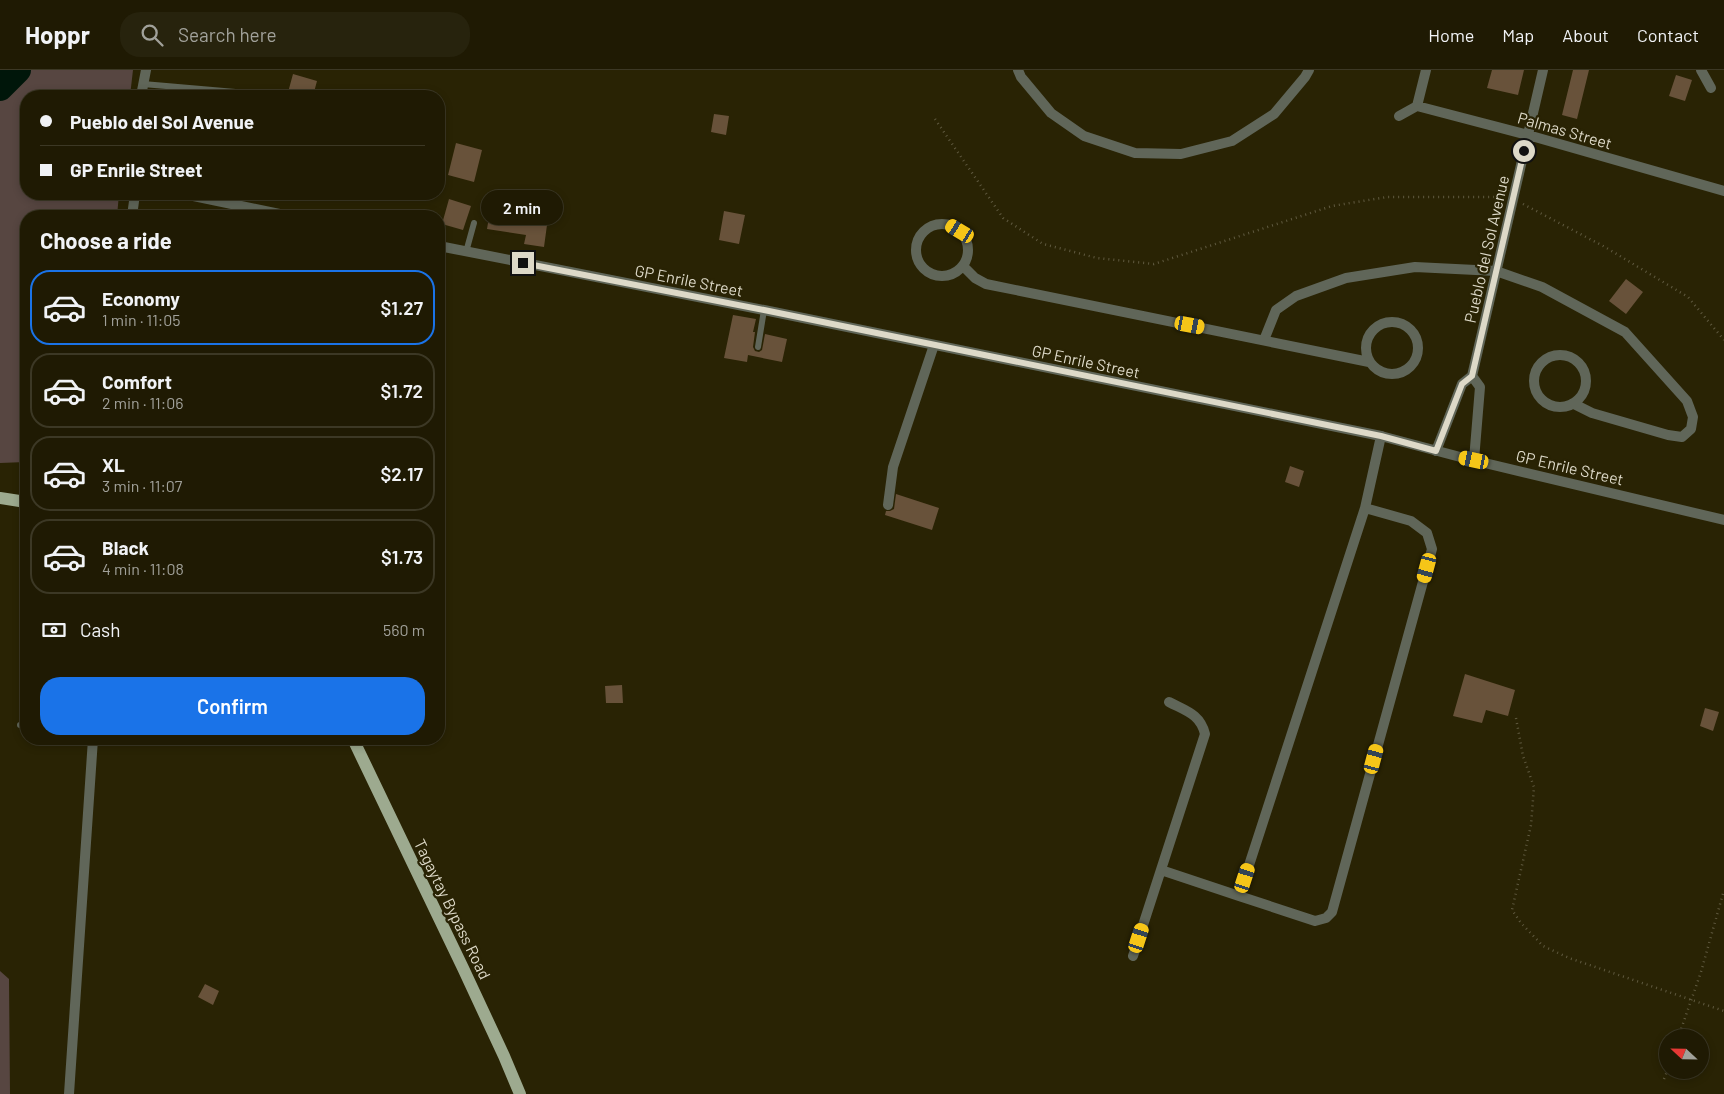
<!DOCTYPE html>
<meta charset="utf-8">
<style>
body{margin:0;font-family:Barlow,sans-serif;background:#27230d;color:#f1f3f6;height:100vh;display:flex;flex-direction:column;font-size:19px;white-space:nowrap}
*{box-sizing:border-box;margin:0}
p{font-size:16px;color:#a1a19a}
.icon{flex:none;width:28px;height:28px;fill:none;stroke:currentColor;stroke-width:2;stroke-linecap:round;stroke-linejoin:round}
.map{position:relative;flex:1;overflow:hidden}
.sheet{position:absolute;left:20px;top:140px;width:425px;height:535px;display:flex;flex-direction:column;background:#1f1a03;border-radius:20px;box-shadow:0 2px 8px #0003,0 0 0 1px #3c3825}
.sheet>*{flex:none}
.top-card{position:absolute;left:20px;top:20px;width:425px;height:110px;border-radius:20px;box-shadow:0 2px 8px #0003,0 0 0 1px #3c3825;display:grid;align-content:center;height:110px;padding:0 20px;background:#1f1a03}
.needle{width:32px;rotate:292deg}
.fabs{position:absolute;left:1659px;top:959px;display:grid;gap:10px}
.fabs a{display:grid;place-items:center;width:50px;height:50px;border-radius:50%;background:#1f1a03;box-shadow:0 2px 8px #0003,0 0 0 1px #3c3825;font-size:25px}
.end{position:absolute;width:22px;height:22px;margin:-11px;border:6px solid #ddd9c8;background:#111;box-shadow:0 0 0 2px #111}
.from{border-radius:50%}
.bubble{position:absolute;height:35px;border-radius:18px;background:#1f1a03;box-shadow:0 2px 8px #0003,0 0 0 1px #3c3825;font-size:16px;font-weight:600;line-height:35px;text-align:center}
.car{position:absolute;width:15px;height:30px;margin:-15px -8px;border-radius:6px;box-shadow:0 0 4px 1px #0007;background:linear-gradient(#f5c518 24%,#345 0 40%,#f5c518 0 76%,#345 0 86%,#f5c518 0)}
.top-card b{display:flex;align-items:center;gap:18px;height:48px;font-size:19px}
.top-card b+b{border-top:1px solid #3c3825}
.top-card i{width:12px;height:12px;background:#f1f3f6}
ul{padding:0;list-style:none}
li{display:flex;align-items:center;gap:15px;height:75px;margin:0 10px 8px;padding:0 10px;border:2px solid #3c3825;border-radius:20px}
li div{flex:1}
li b{display:block;font-size:19px}
li em{font-style:normal;font-weight:600}
li.selected{border-color:#1a73e8}
li>.icon{width:45px;height:45px;stroke-width:1.5}
h2{padding:0 20px;font-size:22px;line-height:60px}
.pay{display:flex;align-items:center;gap:12px;height:55px;padding:0 20px;font-size:19px}
.pay p{margin-inline-start:auto}
.primary-button{display:flex;gap:10px;margin-top:auto;padding:10px 20px}
.primary-button a{flex:1;height:58px;border-radius:20px;background:#1a73e8;color:#fff;font-size:20px;font-weight:600;line-height:58px;text-align:center}
header{display:flex;align-items:center;gap:30px;box-sizing:border-box;height:70px;padding:0 25px;background:#1f1a03;border-bottom:1px solid #3c3825}
header strong{font-size:24px}
nav{display:flex;gap:28px;margin-inline-start:auto;font-size:18px}
.search{width:350px;height:45px;background:#27230d;display:flex;align-items:center;gap:12px;box-sizing:border-box;padding:0 18px;border-radius:20px;color:#a1a19a;font-size:19px}
.map>svg:first-child{display:block}
.green{fill:#574641}
.lines{fill:none;stroke-linecap:round;stroke-linejoin:round}
.river{stroke:#00160a;stroke-width:26}
.building{fill:#68523a}
.path{stroke:#605a40;stroke-width:2.5;stroke-dasharray:1 4;stroke-linecap:butt}
.service{stroke:#606659;stroke-width:6}
.minor{stroke:#606659;stroke-width:10}
.tertiary{stroke:#606659;stroke-width:10}
.primary{stroke:#9daa8f;stroke-width:12}
.route{stroke:#ddd9c8;stroke-width:6}
.labels{text-anchor:middle;dominant-baseline:central;stroke-width:4.5;stroke-linejoin:round;paint-order:stroke}
.street-label{font-size:16px;fill:#ddd9c8;stroke:#292304}
</style>
<header>
<strong>Hoppr</strong>
<div class="search"><svg class="icon" aria-label="search" viewBox="0 0 24 24"><circle cx="10" cy="10" r="6"/><path d="M15 15l6 6"/></svg>Search here</div>
<nav><a>Home</a><a>Map</a><a>About</a><a>Contact</a></nav>
</header>
<div class="map">
<svg width="1724" height="1024" viewBox="0 0 1724 1024">
<rect width="100%" height="100%" fill="#292304"/>
<!-- green -->
<path class="green" d="M0,0H133L130,26H26V124H119L117,146H26V392L0,393Z
M0,901L9,909L10,1024H0Z"/>
<g class="lines">
<!-- river -->
<path class="river" d="M0,18L18,0"/>
</g>
<!-- building -->
<path class="building" d="M1492,0H1524L1518,25L1487,18Z
M1573,0H1589L1577,49L1562,45Z
M293,4L317,11L313,26H287Z
M1676,5L1692,10L1685,31L1669,26Z
M714,44L729,46L726,65L711,62Z
M456,73L482,80L474,112L448,105Z
M449,129L471,136L463,160L442,154Z
M492,129L523,134L520,150L547,155L544,177L524,174L526,165L487,159Z
M724,141L745,145L739,174L719,170Z
M1626,209L1643,222L1626,244L1609,231Z
M733,245L756,249L753,262H755L753,277L755,281L759,282L762,280L765,264L787,269L782,292L748,285L747,292L724,288Z
M1290,396L1304,401L1299,417L1285,412Z
M896,424L939,438L932,460L885,445L886,441H890L894,439Z
M1465,604L1515,620L1508,646L1486,640L1482,653L1453,646Z
M622,615L623,633H606L605,616Z
M1705,638L1719,642L1713,661L1700,656Z
M205,914L219,921L213,935L198,927Z"/>
<g class="lines">
<!-- path -->
<path class="path" d="M935,49L1003,148L1043,174L1097,188L1154,194L1332,136L1387,127H1501
M1523,134L1605,177L1688,227L1724,270
M1516,648L1523,686L1534,717L1531,755L1512,840L1521,853L1543,876L1569,888L1724,941
M1678,968L1701,902L1724,820
M1664,1009L1668,999"/>
<!-- service -->
<path class="service" d="M143,14L281,26
M466,182L474,153
M758,277L764,240
M20,655H26"/>
<!-- minor -->
<path class="minor" d="M1018,0L1021,7L1051,43L1084,66L1135,83L1181,84L1232,71L1274,44L1305,7L1309,0
M1701,0L1711,18
M1417,36L1426,0
M1399,46L1417,36L1528,65L1724,121
M132,146L135,124
M916 180a26 26 0 1 1 52 0a26 26 0 1 1-52 0Z
M963,196L975,208L986,214L1369,292
M1366 278a26 26 0 1 1 52 0a26 26 0 1 1-52 0Z
M1264,270L1276,240L1296,226L1346,208L1415,197L1496,201L1542,217L1625,262L1687,331L1693,347L1691,359L1682,367L1668,365L1592,343L1574,334
M1534 311a26 26 0 1 1 52 0a26 26 0 1 1-52 0Z
M1472,306L1480,317L1474,390
M1436,381L1462,314L1472,306L1543,0
M888,435L893,397L934,275
M1365,438L1411,451L1427,463L1432,479L1332,842L1326,848L1315,851L1239,826L1365,438L1381,366
M1161,800L1239,826
M1133,886L1205,664C1200,644 1186,641 1169,632
M69,1024L93,669"/>
<!-- tertiary -->
<path class="tertiary" d="M141,26L146,0
M184,124L289,146
M439,176L764,240L1381,366L1464,388L1724,450"/>
<!-- primary -->
<path class="primary" d="M0,428L26,432
M353,669L463,898L504,986L520,1024"/>
</g>
<g class="lines">
<!-- route -->
<path class="route" d="M523,193L764,240L1381,366L1436,381L1462,314L1472,306L1524,81"/>
</g>
<g class="labels">
<!-- street labels -->
<g class="street-label">
<text transform="translate(1565 60) rotate(16)">Palmas Street</text>
<text transform="translate(1486 179) rotate(-77)">Pueblo del Sol Avenue</text>
<text transform="translate(689 210) rotate(11)">GP Enrile Street</text>
<text transform="translate(1086 291) rotate(12)">GP Enrile Street</text>
<text transform="translate(1570 397) rotate(13)">GP Enrile Street</text>
<text transform="translate(453 839) rotate(64)">Tagaytay Bypass Road</text>
</g>
</g>
</svg>
<div class="fabs">
<a><svg class="needle" viewBox="-14 -14 28 28"><path d="M0-13l5 13h-10z" fill="#e53935"/><path d="M0 13l5-13h-10z" fill="#a1a19a"/></svg></a>
</div>
<i class="end from" style="left:1524px;top:81px"></i>
<i class="end" style="left:523px;top:193px"></i>
<div class="bubble" style="left:481px;top:120px;width:82px">2 min</div>
<i class="car" style="left:960px;top:161px;rotate:301deg"></i>
<i class="car" style="left:1190px;top:255px;rotate:101deg"></i>
<i class="car" style="left:1474px;top:390px;rotate:282deg"></i>
<i class="car" style="left:1427px;top:498px;rotate:195deg"></i>
<i class="car" style="left:1374px;top:689px;rotate:15deg"></i>
<i class="car" style="left:1245px;top:808px;rotate:18deg"></i>
<i class="car" style="left:1139px;top:868px;rotate:18deg"></i>
<div class="top-card">
<b><i class="from"></i>Pueblo del Sol Avenue</b>
<b><i></i>GP Enrile Street</b>
</div>
<section class="sheet">
<h2>Choose a ride</h2>
<ul>
<li class="selected"><svg class="icon" aria-label="car" viewBox="0 0 24 24"><path d="M5 17H2v-5l4-1 3-4h7l3 4 3 1v5h-3M9 17h6M6 11h13"/><circle cx="7" cy="17" r="2"/><circle cx="17" cy="17" r="2"/></svg><div><b>Economy</b><p>1 min · 11:05</p></div><em>$1.27</em></li>
<li><svg class="icon" aria-label="car" viewBox="0 0 24 24"><path d="M5 17H2v-5l4-1 3-4h7l3 4 3 1v5h-3M9 17h6M6 11h13"/><circle cx="7" cy="17" r="2"/><circle cx="17" cy="17" r="2"/></svg><div><b>Comfort</b><p>2 min · 11:06</p></div><em>$1.72</em></li>
<li><svg class="icon" aria-label="car" viewBox="0 0 24 24"><path d="M5 17H2v-5l4-1 3-4h7l3 4 3 1v5h-3M9 17h6M6 11h13"/><circle cx="7" cy="17" r="2"/><circle cx="17" cy="17" r="2"/></svg><div><b>XL</b><p>3 min · 11:07</p></div><em>$2.17</em></li>
<li><svg class="icon" aria-label="car" viewBox="0 0 24 24"><path d="M5 17H2v-5l4-1 3-4h7l3 4 3 1v5h-3M9 17h6M6 11h13"/><circle cx="7" cy="17" r="2"/><circle cx="17" cy="17" r="2"/></svg><div><b>Black</b><p>4 min · 11:08</p></div><em>$1.73</em></li>
</ul>
<div class="pay"><svg class="icon" aria-label="cash" viewBox="0 0 24 24"><path d="M3 7h18v10H3z"/><circle cx="12" cy="12" r="2"/></svg>Cash<p>560 m</p></div>
<div class="primary-button"><a>Confirm</a></div>
</section>
</div>
